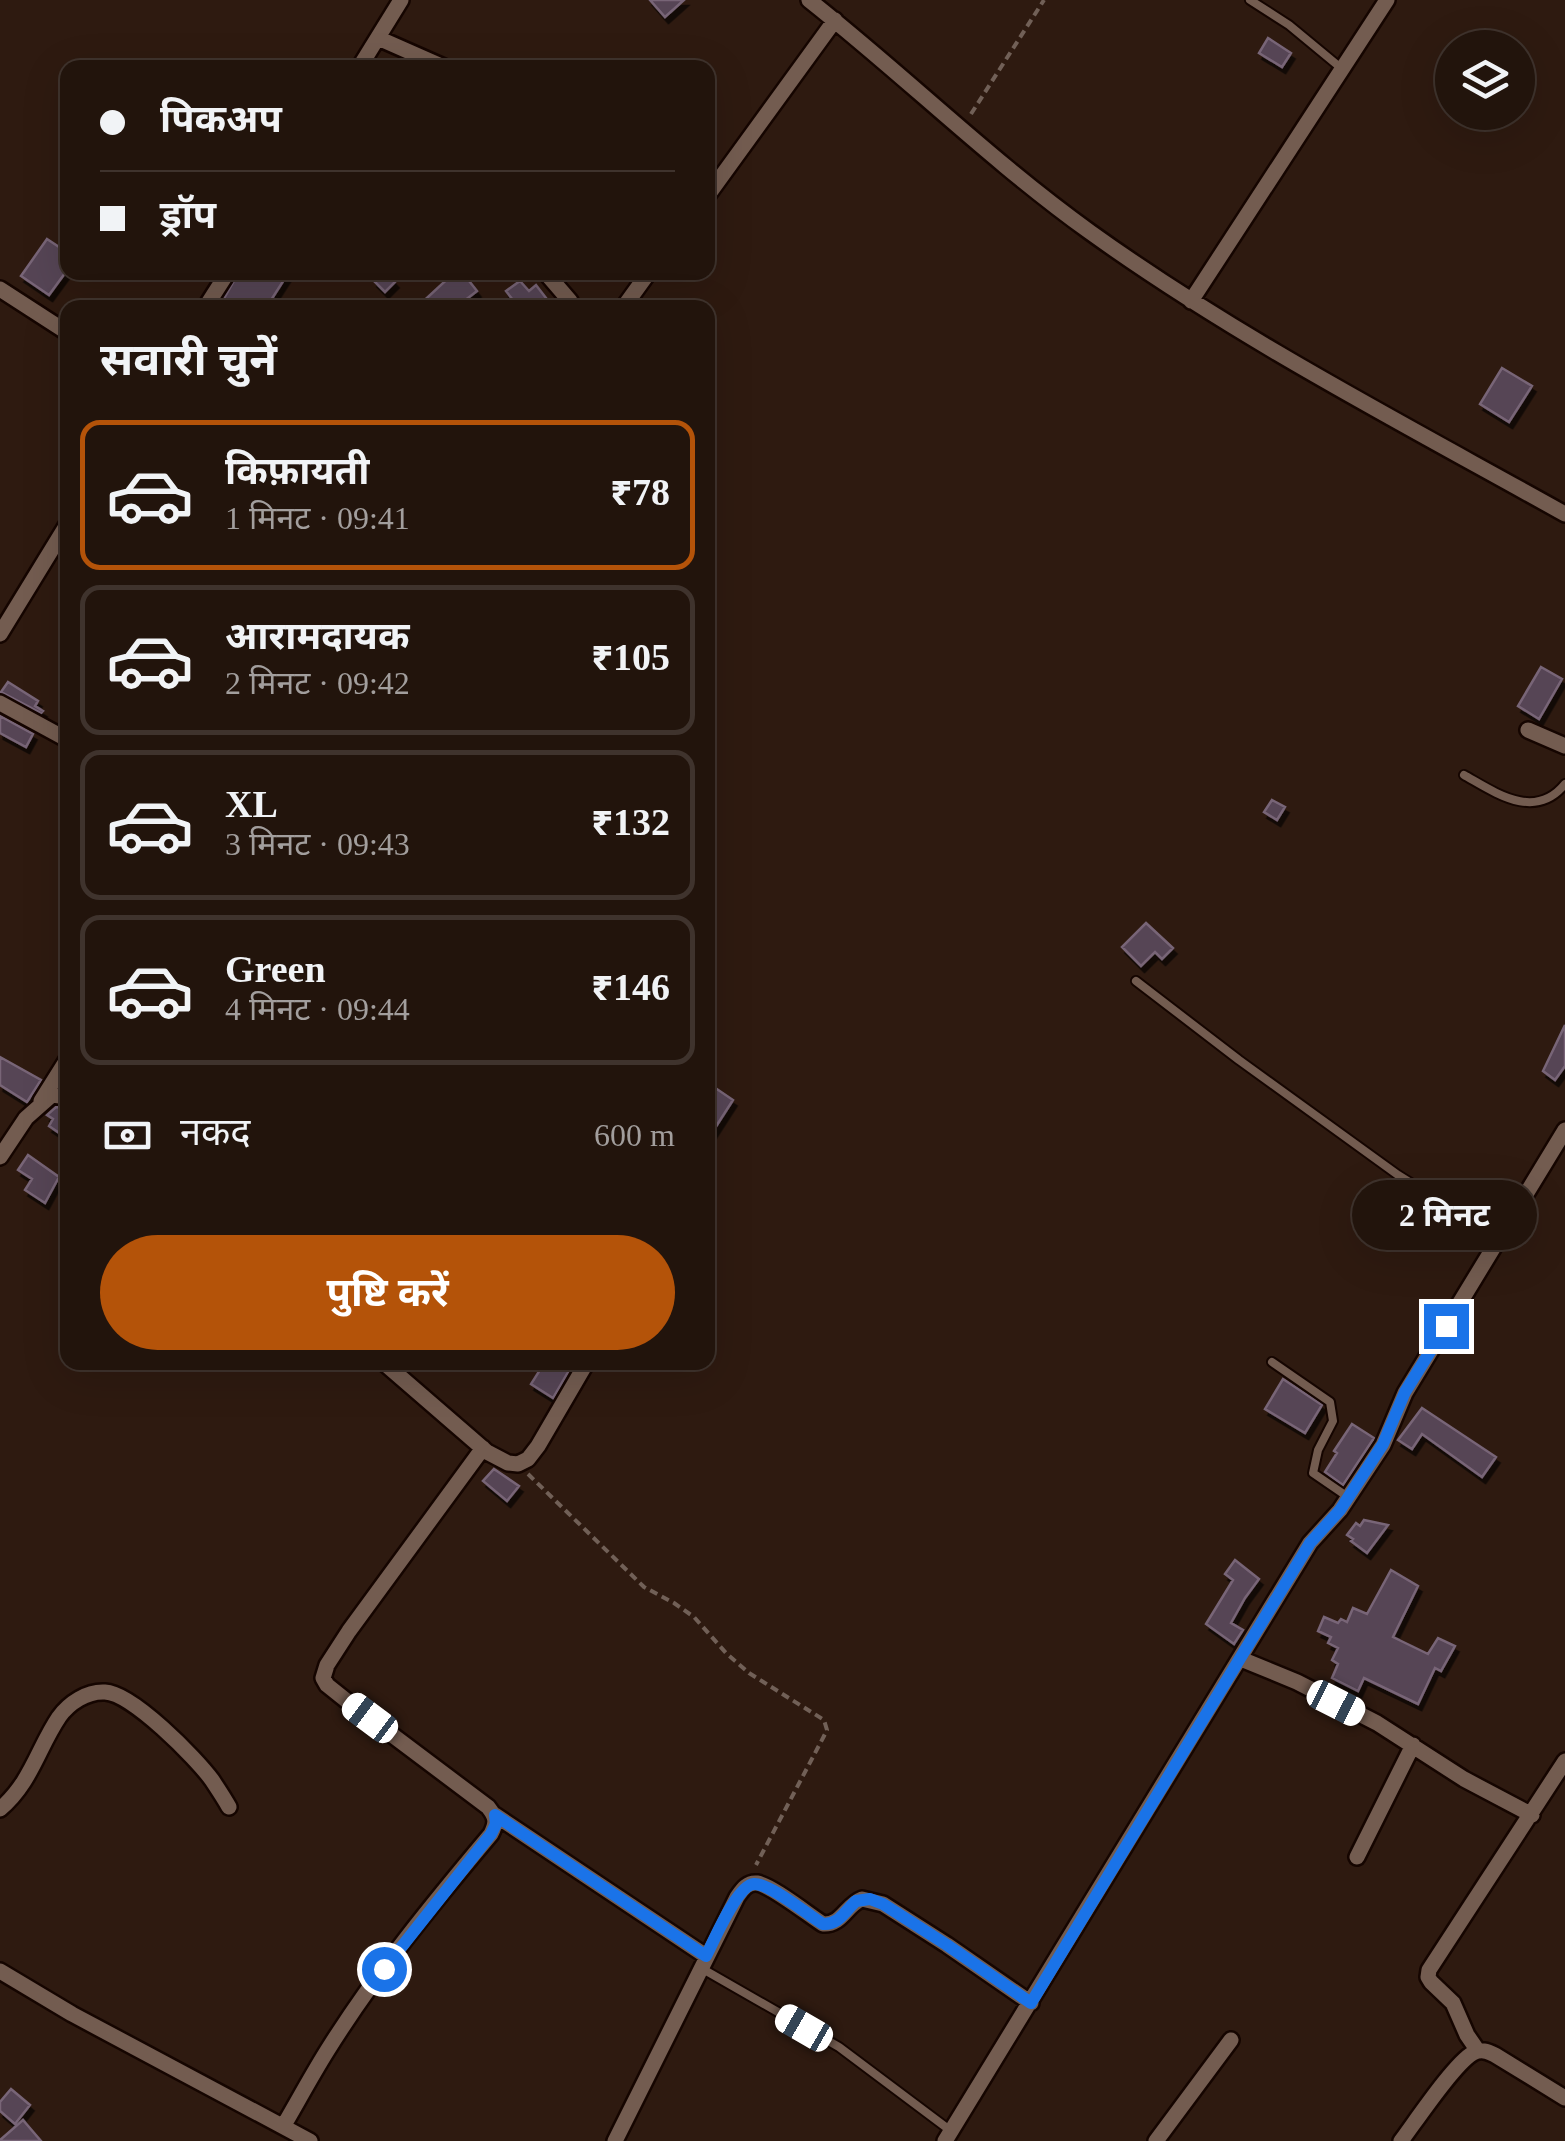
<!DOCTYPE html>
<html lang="hi">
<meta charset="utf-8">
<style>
body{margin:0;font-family:"Times New Roman","Noto Sans Devanagari",serif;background:#2a1d15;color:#f1f3f6;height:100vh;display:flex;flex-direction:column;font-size:38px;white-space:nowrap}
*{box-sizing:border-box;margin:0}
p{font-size:32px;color:#a29e9d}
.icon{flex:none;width:55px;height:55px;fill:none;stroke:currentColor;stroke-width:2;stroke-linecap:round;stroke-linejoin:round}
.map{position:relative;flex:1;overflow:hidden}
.details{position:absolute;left:60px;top:300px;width:655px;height:1070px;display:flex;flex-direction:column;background:#22140c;border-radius:20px;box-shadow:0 10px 40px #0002,0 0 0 2px #3f332d}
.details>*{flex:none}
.top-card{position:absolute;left:60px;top:60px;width:655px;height:220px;border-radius:20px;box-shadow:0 10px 40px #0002,0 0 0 2px #3f332d;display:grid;align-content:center;height:220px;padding:0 40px;background:#22140c}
.tools{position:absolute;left:1435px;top:30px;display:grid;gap:20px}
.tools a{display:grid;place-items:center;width:100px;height:100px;border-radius:50%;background:#22140c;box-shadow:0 10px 40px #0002,0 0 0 2px #3f332d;font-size:50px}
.end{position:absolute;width:45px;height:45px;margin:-22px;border:12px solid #1a73e8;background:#fff;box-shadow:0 0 0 5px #fff}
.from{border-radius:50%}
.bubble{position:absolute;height:70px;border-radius:35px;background:#22140c;box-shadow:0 10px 40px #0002,0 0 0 2px #3f332d;font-size:32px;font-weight:700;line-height:70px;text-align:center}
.car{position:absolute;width:30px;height:60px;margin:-30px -15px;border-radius:12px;box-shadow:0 0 8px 2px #0007;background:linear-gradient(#fff 24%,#345 0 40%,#fff 0 76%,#345 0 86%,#fff 0)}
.top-card b{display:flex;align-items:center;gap:35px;height:95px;font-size:38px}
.top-card b+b{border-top:2px solid #3f332d}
.top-card i{width:25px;height:25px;background:#f1f3f6}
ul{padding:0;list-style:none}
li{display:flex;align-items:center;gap:30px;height:150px;margin:0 20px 15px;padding:0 20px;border:5px solid #3f332d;border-radius:20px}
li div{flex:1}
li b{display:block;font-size:38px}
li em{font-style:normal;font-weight:700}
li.active{border-color:#b45309}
li>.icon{width:90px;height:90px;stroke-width:1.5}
h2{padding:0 40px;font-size:45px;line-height:120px}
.pay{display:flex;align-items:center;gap:25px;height:110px;padding:0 40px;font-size:38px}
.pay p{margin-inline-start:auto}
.primary-button{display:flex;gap:20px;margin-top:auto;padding:20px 40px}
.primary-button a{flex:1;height:115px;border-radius:60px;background:#b45309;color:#fff;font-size:40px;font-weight:700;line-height:115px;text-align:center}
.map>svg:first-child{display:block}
.building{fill:#564455;stroke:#786577;stroke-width:2.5;filter:url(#shadow)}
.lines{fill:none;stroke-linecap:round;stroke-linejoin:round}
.lane-casing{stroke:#150500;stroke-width:12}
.street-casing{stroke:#150500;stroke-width:20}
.path{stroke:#716057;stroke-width:4;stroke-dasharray:8 5;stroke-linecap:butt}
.lane{stroke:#735c50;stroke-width:8}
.street{stroke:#735c50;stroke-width:15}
.route{stroke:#1a73e8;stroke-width:12}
</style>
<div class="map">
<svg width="1565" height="2141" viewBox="0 0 1565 2141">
<defs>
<filter id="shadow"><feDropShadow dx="3.5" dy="6" stdDeviation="0" flood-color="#0009"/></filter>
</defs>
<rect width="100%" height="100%" fill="#2e1a10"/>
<!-- building -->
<path class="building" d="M650,0H684L665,17Z
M1268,38L1291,53L1282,67L1259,53Z
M47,239L68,253V269L49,295L21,276Z
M239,272H289L266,308H231L222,302Z
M383,272H386L395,282L385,292L374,281Z
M455,272H462L477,291L455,308H416Z
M520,281L529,291L536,285L546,298L533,308H519L506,291Z
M1502,368L1532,386L1509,422L1480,404Z
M1541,667L1562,679L1539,719L1518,706Z
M8,682L38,701L35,706L43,711L41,713L1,692Z
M0,716L33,734L26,747L0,733Z
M1272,800L1285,807L1277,820L1264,812Z
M1146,923L1173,948L1162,959L1155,952L1141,966L1122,947Z
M1565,1025V1066L1555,1080L1543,1071Z
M0,1057L41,1080L27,1102L0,1085Z
M708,1083L733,1100L708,1139Z
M56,1107L68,1108V1139L49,1126L53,1119L47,1115Z
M28,1155L59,1177L45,1203L25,1190L32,1179L18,1170Z
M545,1362H553L568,1372L553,1398L531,1384Z
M1283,1379L1322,1405L1305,1433L1265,1409Z
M1422,1408L1496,1457L1482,1477L1422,1434L1412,1449L1398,1440Z
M1352,1424L1374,1438L1343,1485L1325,1472L1337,1453L1334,1451Z
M494,1469L519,1486L507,1501L483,1481Z
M1364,1520L1388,1525L1367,1553L1351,1541L1353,1539L1347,1535L1356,1523L1360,1526Z
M1235,1560L1259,1579L1245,1598L1231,1623L1243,1630L1234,1644L1206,1624L1233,1580L1225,1574Z
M1391,1570L1418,1586L1393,1637L1428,1654L1438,1638L1455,1646L1441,1671L1435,1668L1418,1704L1364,1678L1358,1691L1332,1678L1338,1664L1332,1660L1338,1648L1328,1643L1331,1637L1318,1631L1324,1617L1338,1623L1341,1619L1347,1622L1353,1608L1367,1614Z
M11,2089L30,2105L15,2124L0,2111V2102Z
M23,2120L41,2141H0V2140Z"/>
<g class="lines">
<defs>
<path id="lane" d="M1250,0L1289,25L1341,68
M1464,775C1496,793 1535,821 1565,784
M1136,981L1239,1060L1398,1175L1422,1190L1504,1231
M1272,1362L1330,1402L1333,1421L1318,1450L1313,1473L1348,1497
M701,1968L839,2047L951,2131"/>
<path id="street" d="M809,0C904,75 991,161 1090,232C1239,339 1404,424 1565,514
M378,38L446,68
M359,68L401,0
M708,195L835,20
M545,272L570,301L573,308
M0,289L68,333
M1191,301L1387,0
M205,308L228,272
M623,308L649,272
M0,634L68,523
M0,703L68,740
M1528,730L1565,746
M41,1101L68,1058
M0,1157L26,1118L52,1095L68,1097
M383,1362L487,1452L508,1463L518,1464L528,1459L538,1446L587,1362
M1241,1659L1297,1682L1377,1723L1464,1779L1532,1815
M0,1809C31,1783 38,1748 59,1717C69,1703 87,1691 105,1692C132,1693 196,1758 212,1780C218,1789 224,1798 229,1807
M495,1815L706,1956
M1357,1857L1413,1745
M0,1971L72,2014L310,2141
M1478,2051L1467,2035L1453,2003L1431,1982L1428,1977L1429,1970L1565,1761
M284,2125C298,2101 312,2075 327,2051C375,1974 433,1903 491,1834C497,1822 496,1817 488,1807L347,1701L327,1685L323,1678L327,1665L349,1631L483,1448
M615,2141L737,1897C742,1890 747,1882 757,1883C771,1885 809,1915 823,1924C842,1925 846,1905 862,1899L883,1904L947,1945L1031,2003
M945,2141L1310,1543L1340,1510L1383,1445L1405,1393L1565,1130
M1156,2141L1231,2040
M1401,2141C1416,2121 1454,2064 1473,2053C1481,2049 1487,2051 1495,2055L1565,2098"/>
</defs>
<!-- lane casing -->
<use href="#lane" class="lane-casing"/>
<!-- street casing -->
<use href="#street" class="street-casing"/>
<!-- path -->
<path class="path" d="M971,114L1044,0
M528,1474L644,1587L674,1603L694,1617L726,1653L749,1673L824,1720L827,1730L824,1736L756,1865"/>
<!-- lane -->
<use href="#lane" class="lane"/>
<!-- street -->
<use href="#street" class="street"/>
</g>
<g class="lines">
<!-- route -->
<path class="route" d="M384,1969L491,1834L496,1824L495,1815L706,1956C714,1941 737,1885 754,1884C770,1883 808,1915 823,1924C839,1925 845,1911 856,1901L870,1899L883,1904L947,1945L1031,2003L1310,1543L1340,1510L1383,1444L1405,1392L1446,1326"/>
</g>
</svg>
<div class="tools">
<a><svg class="icon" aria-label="layers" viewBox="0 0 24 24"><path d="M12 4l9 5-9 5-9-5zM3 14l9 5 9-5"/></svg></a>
</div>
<i class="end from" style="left:384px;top:1969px"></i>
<i class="end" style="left:1446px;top:1326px"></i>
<div class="bubble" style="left:1352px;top:1180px;width:185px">2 मिनट</div>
<i class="car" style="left:1336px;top:1703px;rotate:117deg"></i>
<i class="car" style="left:370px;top:1718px;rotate:307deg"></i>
<i class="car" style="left:804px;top:2028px;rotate:300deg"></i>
<div class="top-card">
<b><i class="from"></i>पिकअप</b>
<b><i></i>ड्रॉप</b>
</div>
<section class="details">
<h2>सवारी चुनें</h2>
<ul>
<li class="active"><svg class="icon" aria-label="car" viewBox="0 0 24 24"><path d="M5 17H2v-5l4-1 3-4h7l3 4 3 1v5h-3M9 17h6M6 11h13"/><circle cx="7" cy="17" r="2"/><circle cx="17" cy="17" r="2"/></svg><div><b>किफ़ायती</b><p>1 मिनट · 09:41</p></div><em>₹78</em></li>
<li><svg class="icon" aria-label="car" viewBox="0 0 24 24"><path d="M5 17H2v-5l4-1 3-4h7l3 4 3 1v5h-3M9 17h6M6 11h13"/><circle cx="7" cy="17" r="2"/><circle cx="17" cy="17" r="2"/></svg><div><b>आरामदायक</b><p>2 मिनट · 09:42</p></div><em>₹105</em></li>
<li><svg class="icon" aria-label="car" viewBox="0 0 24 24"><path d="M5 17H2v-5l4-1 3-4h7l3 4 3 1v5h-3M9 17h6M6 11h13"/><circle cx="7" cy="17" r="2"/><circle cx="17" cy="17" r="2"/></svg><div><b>XL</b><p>3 मिनट · 09:43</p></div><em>₹132</em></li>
<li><svg class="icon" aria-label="car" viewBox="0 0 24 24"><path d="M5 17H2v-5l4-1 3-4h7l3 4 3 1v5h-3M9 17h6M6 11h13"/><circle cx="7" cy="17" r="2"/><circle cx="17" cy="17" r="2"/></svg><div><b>Green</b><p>4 मिनट · 09:44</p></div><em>₹146</em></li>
</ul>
<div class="pay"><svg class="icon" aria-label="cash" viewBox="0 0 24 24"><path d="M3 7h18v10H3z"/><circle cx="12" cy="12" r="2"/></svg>नकद<p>600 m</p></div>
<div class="primary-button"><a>पुष्टि करें</a></div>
</section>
</div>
